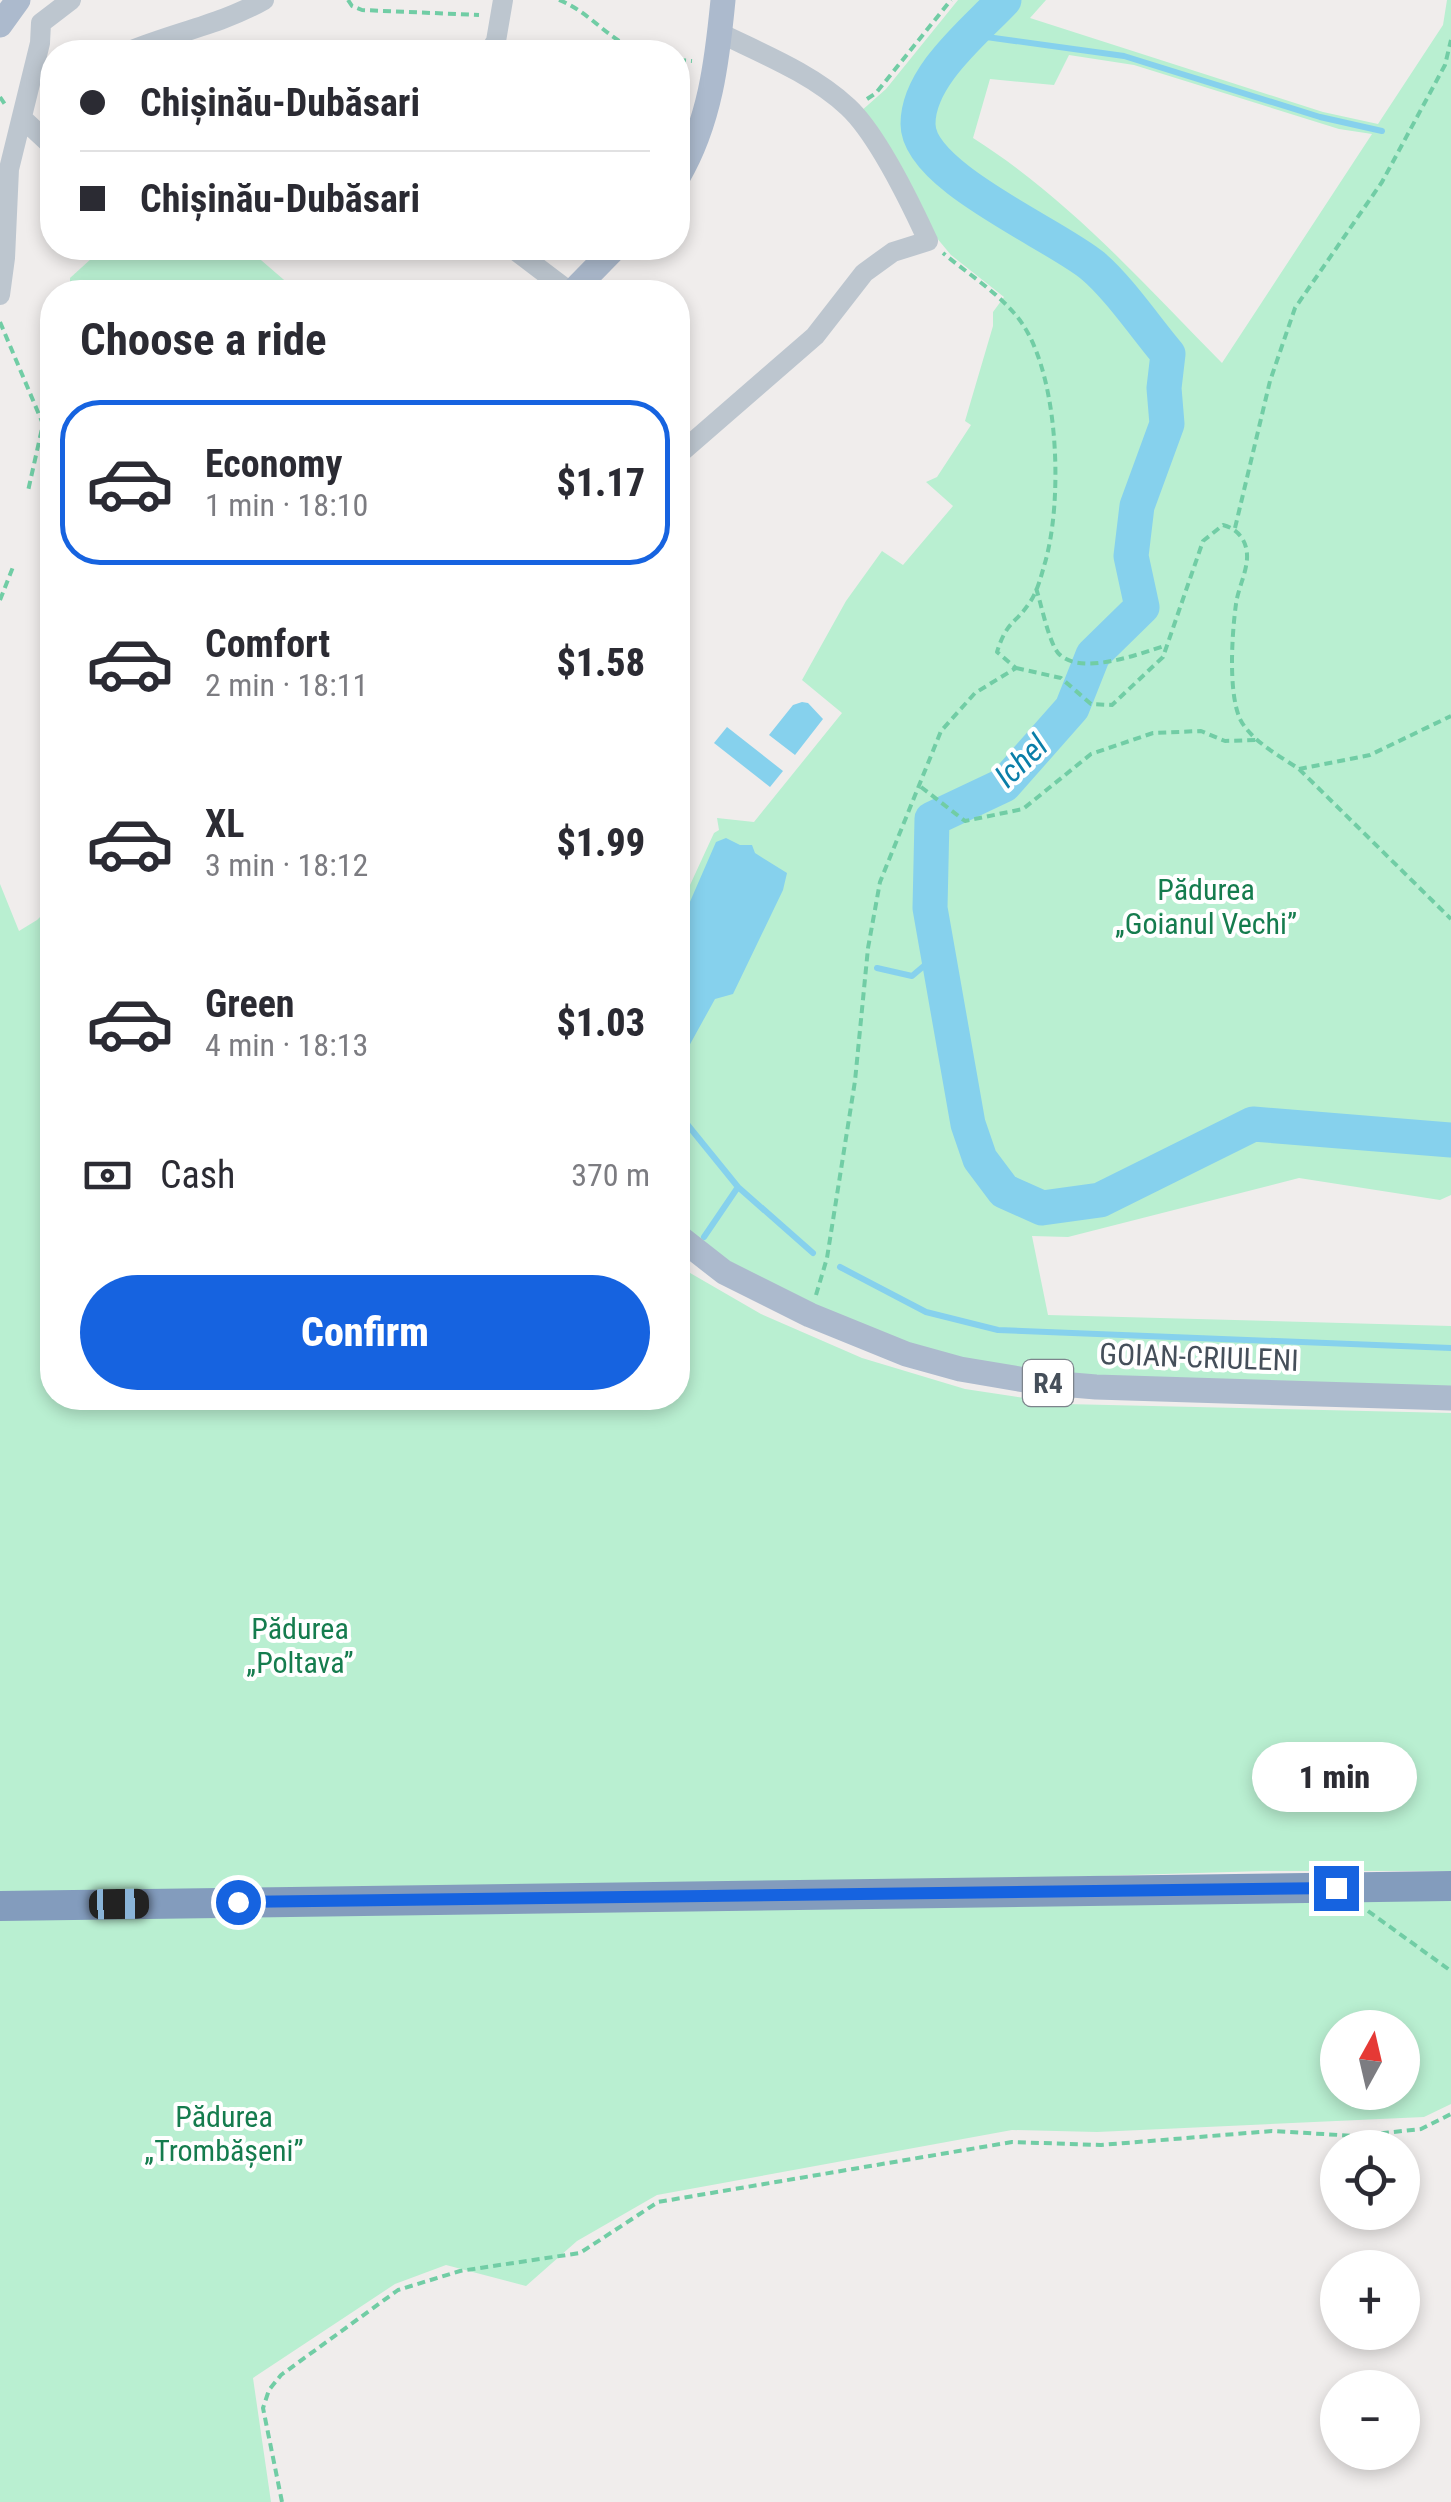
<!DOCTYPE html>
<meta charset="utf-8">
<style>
body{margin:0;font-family:"Roboto Condensed",sans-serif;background:#f7f7f7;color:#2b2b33;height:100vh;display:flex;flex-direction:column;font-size:38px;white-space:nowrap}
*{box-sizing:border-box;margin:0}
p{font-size:32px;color:#7c7c81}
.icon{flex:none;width:55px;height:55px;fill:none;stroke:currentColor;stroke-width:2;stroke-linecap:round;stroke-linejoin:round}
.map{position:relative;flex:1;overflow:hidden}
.details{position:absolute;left:40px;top:280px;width:650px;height:1130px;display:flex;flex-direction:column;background:#fff;border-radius:40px;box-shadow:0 5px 15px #0003}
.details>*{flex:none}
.top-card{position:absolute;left:40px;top:40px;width:650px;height:220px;border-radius:40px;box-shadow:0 5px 15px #0003;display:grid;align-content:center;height:220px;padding:0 40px;background:#fff}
.needle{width:65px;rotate:8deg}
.tools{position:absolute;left:1320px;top:2010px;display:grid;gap:20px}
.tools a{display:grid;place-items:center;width:100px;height:100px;border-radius:50%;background:#fff;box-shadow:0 5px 15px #0003;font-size:50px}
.end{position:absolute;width:45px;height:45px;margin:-22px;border:12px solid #1663e0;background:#fff;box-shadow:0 0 0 5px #fff}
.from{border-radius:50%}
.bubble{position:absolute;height:70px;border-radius:35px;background:#fff;box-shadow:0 5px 15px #0003;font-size:32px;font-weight:800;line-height:70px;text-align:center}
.car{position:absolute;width:30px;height:60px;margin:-30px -15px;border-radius:12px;box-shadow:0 0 8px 2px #0007;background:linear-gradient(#222 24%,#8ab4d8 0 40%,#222 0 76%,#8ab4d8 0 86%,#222 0)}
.top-card b{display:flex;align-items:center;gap:35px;height:95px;font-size:38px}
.top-card b+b{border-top:2px solid #e1e1e2}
.top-card i{width:25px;height:25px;background:#2b2b33}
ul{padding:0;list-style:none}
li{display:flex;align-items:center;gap:30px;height:165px;margin:0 20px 15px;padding:0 20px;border:5px solid transparent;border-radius:40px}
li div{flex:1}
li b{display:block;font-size:38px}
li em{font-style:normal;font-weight:800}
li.on{border-color:#1663e0}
li>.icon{width:90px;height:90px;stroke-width:1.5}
h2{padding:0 40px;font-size:45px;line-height:120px}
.pay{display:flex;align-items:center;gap:25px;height:110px;padding:0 40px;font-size:38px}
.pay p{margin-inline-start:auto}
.primary-button{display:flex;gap:20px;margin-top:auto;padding:20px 40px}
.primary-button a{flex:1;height:115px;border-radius:60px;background:#1663e0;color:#fff;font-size:40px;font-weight:800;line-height:115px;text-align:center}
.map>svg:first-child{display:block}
.green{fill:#b9efd1;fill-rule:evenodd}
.water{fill:#86d1ed}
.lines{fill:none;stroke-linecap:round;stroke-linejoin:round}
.stream{stroke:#86d1ed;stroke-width:6}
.river{stroke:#86d1ed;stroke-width:35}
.path{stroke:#71cda5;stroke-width:4;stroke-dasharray:8 5;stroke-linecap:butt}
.minor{stroke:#bdc6cf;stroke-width:20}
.major{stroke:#acbacd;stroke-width:25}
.highway{stroke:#839cbd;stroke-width:30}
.route{stroke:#1663e0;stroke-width:12}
.labels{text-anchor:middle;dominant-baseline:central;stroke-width:8;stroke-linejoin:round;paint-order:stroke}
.shield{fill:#fff;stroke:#7d848c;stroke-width:2.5}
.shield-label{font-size:28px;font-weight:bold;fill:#454f5a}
.park-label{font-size:30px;fill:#157c4e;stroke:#fff}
.street-label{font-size:30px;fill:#454f5a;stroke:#fff}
.water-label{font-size:32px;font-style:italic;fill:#0a7ea8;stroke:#fff}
</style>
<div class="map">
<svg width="1451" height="2502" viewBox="0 0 1451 2502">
<rect width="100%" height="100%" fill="#f0edec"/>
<!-- green -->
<path class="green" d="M958,0H1046L1030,18L1323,112L1378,124L1443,25L1447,0H1451V1195L1440,1200L1299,1178L1068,1237L1032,1236L1048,1315L1451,1326V1388L1137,1379L985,1365L910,1346L820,1311L739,1269L694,1237L678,1220V911L714,833L719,830L717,818L754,822L842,713L802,680L846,601L882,551L903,565L953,506L926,482L937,477L971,425L965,421L993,326V312L1004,297L951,255L936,237L860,112L886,89ZM1069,55L1134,65L1339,129L1372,134L1222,363C1143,283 1068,198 973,138L990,79L1054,85Z
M103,248H247L298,292H70V278Z
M0,884L19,931L37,920L52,905V1398H678V1266L761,1314L862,1358L965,1389L1065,1404L1451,1413V1871H1263L762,1886L0,1898Z
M1451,1896V2104L1424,2117L1097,2132L1012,2130L657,2195L577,2241L526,2286L446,2265L395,2284L253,2378L271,2502H0V1916ZM1338,2028H1402V2092H1338Z"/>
<!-- water -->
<path class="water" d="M802,702L808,703L823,719L795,755L769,735L793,705Z
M727,727L783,771L770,787L714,743Z
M726,838L740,845H752L755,853L787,873L783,890L733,994L715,999L678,1066V921L689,904L716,842Z"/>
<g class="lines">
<!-- stream -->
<path class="stream" d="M972,35L1124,56L1320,117L1382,131
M877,968L912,976L938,954
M678,1113L738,1187L813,1253
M704,1237L738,1187
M840,1267L926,1312L998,1330L1451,1348
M678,1277L685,1266"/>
<!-- river -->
<path class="river" d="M1004,0C974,32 918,76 918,124C918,177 1055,234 1093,266C1118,287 1146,328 1168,354L1164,388L1167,424L1137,506L1131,556L1142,607L1093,655L1072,708L1004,785L932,819L930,908L968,1124L980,1159L1004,1191L1042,1208L1100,1200L1253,1124L1451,1140"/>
<!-- path -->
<path class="path" d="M348,0L352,6L362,10L479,15
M559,0C591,12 610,43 643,52
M678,60L692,61
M0,97L6,106
M867,99L876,93L951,0
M0,322L43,424L28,491
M1235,528L1270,381L1295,308L1382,182L1445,65L1451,40
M1036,588C1041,603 1049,644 1059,654C1081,676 1139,654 1164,646
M0,600L13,567
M1016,668L1061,678L1091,704L1112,705L1163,657L1203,541L1223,525C1238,529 1248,541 1247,559C1246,574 1238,589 1236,604C1232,633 1228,692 1240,719C1251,741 1280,756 1299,769L1370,755L1451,716
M1299,769L1451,919
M921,787L965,821L1023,809L1091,754L1153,733L1201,731L1225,741L1258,740
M816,1295L827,1258L855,1081L868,948L880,882L941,731L975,693L1016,668L997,652C1007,620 1015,625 1030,602C1037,592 1041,577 1044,566C1064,503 1060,363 1014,313C994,290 967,273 943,253
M1368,1911L1451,1971
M282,2502L263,2408L269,2390L281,2375L398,2290L460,2271L580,2253L658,2202L1012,2142L1101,2145L1272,2131L1356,2136L1421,2129L1451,2114"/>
<!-- minor -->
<path class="minor" d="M127,52C172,33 222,24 264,0
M489,52L496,41L503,0
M22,118L52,146
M512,248L570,292
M0,295L5,258L9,169L40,43L41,23L71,0
M678,455L815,336L864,273L893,252L928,241C911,204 877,134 848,107C813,74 763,54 720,33"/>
<!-- major -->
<path class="major" d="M0,25L18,0
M678,177C710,122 717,62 723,0
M572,292L615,248
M678,1236L724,1272L810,1315L906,1354L960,1369L1037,1382L1096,1387L1451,1398"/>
<!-- highway -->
<path class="highway" d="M0,1906L1451,1886"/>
</g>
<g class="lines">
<!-- route -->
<path class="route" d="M238,1902L1336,1888"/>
</g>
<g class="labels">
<!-- shield labels -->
<rect class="shield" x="1023" y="1360" width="50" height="46" rx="8"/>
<g class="shield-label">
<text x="1048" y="1383">R4</text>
</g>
<!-- park labels -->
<g class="park-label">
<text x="1206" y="889">Pădurea<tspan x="1206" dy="34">„Goianul Vechi”</tspan></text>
<text x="300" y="1628">Pădurea<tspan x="300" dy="34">„Poltava”</tspan></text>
<text x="224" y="2116">Pădurea<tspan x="224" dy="34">„Trombășeni”</tspan></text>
</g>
<!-- street labels -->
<g class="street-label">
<text transform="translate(1199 1357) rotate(2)">GOIAN-CRIULENI</text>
</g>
<!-- water labels -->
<g class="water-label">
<text transform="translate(1021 761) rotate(-44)">Ichel</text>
</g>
</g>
</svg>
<div class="tools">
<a><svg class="needle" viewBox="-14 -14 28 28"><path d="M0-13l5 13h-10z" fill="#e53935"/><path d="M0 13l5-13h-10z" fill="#7c7c81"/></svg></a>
<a><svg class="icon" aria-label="locate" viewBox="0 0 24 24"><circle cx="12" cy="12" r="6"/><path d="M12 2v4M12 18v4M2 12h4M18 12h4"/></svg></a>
<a>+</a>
<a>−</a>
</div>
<i class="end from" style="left:238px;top:1902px"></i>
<i class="end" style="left:1336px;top:1888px"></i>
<div class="bubble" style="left:1252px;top:1742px;width:165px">1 min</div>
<i class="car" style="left:119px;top:1904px;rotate:89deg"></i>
<div class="top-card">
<b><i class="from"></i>Chișinău-Dubăsari</b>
<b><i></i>Chișinău-Dubăsari</b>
</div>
<section class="details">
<h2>Choose a ride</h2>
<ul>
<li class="on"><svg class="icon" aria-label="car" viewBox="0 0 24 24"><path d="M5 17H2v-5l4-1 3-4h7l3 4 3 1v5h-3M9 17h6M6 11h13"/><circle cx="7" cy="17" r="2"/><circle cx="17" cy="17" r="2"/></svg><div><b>Economy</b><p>1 min · 18:10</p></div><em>$1.17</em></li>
<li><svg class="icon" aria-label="car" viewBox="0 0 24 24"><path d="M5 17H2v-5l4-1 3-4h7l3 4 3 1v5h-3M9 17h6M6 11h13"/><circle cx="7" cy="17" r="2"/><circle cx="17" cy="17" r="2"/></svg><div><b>Comfort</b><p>2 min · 18:11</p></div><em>$1.58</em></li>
<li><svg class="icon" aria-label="car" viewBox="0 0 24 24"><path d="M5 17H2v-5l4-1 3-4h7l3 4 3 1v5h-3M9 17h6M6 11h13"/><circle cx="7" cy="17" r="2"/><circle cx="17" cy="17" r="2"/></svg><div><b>XL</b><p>3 min · 18:12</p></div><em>$1.99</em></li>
<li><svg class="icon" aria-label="car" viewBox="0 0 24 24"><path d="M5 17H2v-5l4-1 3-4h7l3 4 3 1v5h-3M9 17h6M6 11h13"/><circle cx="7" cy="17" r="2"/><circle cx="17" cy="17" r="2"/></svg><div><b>Green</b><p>4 min · 18:13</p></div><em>$1.03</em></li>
</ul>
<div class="pay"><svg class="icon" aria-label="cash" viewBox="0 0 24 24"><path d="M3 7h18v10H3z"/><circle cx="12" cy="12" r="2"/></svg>Cash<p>370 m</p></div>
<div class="primary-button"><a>Confirm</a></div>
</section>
</div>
